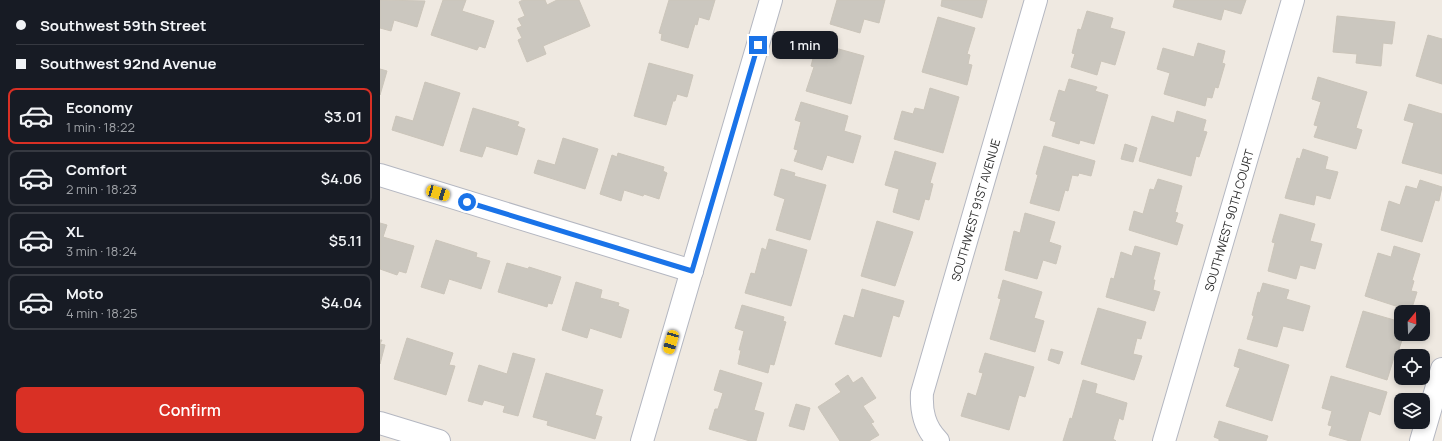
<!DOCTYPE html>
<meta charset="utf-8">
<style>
body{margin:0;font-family:Manrope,sans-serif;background:#242831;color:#f1f3f6;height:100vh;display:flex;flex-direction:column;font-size:15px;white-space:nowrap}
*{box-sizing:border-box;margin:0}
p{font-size:13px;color:#9ea1a6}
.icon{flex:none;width:22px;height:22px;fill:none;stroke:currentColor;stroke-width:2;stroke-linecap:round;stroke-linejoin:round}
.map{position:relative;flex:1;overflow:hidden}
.side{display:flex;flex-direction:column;background:#171b24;width:380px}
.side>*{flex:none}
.banner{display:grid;align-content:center;height:88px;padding:0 16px;background:#171b24}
.needle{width:26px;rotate:19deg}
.controls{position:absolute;left:1014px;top:305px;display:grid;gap:8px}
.controls a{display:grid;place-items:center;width:36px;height:36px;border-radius:8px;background:#171b24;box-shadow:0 2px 6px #0003;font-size:20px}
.end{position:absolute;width:18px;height:18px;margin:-9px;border:5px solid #1a73e8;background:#fff;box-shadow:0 0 0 2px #fff}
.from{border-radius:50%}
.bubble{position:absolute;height:28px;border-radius:8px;background:#171b24;box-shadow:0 2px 6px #0003;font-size:13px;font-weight:600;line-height:28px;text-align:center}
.car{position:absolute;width:12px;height:24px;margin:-12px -6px;border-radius:5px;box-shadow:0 0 3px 1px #0007;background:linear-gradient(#f5c518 24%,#345 0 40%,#f5c518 0 76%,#345 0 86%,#f5c518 0)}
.banner b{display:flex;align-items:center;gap:14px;height:38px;font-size:15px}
.banner b+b{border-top:1px solid #363941}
.banner i{width:10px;height:10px;background:#f1f3f6}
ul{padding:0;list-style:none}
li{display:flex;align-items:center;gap:12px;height:56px;margin:0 8px 6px;padding:0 8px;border:2px solid #363941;border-radius:8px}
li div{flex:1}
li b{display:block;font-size:15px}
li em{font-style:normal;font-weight:600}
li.on{border-color:#d93025}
li>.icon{width:36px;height:36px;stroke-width:1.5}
.primary-button{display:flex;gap:8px;margin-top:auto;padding:8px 16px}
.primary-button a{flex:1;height:46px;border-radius:8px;background:#d93025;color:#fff;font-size:16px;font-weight:600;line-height:46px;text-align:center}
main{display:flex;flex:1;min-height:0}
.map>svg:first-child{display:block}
.building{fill:#cbc7bf;stroke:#cbc5ba}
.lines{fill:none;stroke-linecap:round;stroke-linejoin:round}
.minor-casing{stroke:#b4b7c1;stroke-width:24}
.minor{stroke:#fff;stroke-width:22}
.route{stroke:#1a73e8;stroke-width:5}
.labels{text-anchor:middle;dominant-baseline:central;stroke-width:3;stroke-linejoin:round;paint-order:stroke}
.street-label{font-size:12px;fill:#2e2e2e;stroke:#fff}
</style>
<main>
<section class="side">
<div class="banner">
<b><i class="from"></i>Southwest 59th Street</b>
<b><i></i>Southwest 92nd Avenue</b>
</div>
<ul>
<li class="on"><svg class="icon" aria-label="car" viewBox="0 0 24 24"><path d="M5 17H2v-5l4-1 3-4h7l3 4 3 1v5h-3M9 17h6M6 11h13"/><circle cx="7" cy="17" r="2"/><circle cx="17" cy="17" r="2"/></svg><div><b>Economy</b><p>1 min · 18:22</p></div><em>$3.01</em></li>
<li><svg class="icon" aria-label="car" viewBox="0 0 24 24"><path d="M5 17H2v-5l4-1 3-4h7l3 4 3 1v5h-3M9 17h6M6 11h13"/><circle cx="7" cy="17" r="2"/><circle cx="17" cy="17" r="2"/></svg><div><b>Comfort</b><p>2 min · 18:23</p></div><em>$4.06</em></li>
<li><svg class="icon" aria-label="car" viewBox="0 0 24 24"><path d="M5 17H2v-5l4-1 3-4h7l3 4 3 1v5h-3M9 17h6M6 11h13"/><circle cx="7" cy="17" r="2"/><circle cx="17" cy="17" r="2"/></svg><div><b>XL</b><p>3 min · 18:24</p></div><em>$5.11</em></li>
<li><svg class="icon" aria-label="car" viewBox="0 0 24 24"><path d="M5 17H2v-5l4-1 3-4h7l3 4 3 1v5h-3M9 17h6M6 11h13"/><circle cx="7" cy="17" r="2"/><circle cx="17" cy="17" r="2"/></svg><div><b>Moto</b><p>4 min · 18:25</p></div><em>$4.04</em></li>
</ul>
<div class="primary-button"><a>Confirm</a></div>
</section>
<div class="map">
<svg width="1062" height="441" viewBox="0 0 1062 441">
<rect width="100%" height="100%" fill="#efe9e1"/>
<!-- building -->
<path class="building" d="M0,0L45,1L37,27L14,20L11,31L0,28Z
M63,0H86L82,11L114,21L105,48L99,46L97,50L51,35Z
M143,0H165L167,5L177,0H199L210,26L163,46L166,54L147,62L138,40L142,38L137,28L142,26L138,19L145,16L139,2Z
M289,0H335L329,20L319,17L317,25L315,24L308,48L281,40L282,34L279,33Z
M457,0H505L499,23L484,19L480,33L450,24Z
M562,0H607L602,18L561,6Z
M795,0H866L861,14L844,9L841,20L793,7Z
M707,11L733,18L730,28L745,32L735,65L721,61L717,75L691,67L695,54L692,53L698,29L701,30Z
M957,16L1015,22L1012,44L1003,43L1001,66L976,63L977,54L953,52Z
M558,17L595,28L587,54L590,55L588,64L592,65L587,85L542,72Z
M1048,35L1062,39V84L1036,76Z
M437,43L484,56L471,104L426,91L434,67L431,66Z
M818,43L845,51L842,63L845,64L838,88L835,87L832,98L827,97L825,106L784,94L790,73L777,69L783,48L814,57Z
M269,63L313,75L307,97L297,94L295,101H293L286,125L254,116Z
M0,69L7,71L0,95Z
M938,77L987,92L976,128L982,130L976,149L934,137L938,126L934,125L941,102L932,99Z
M689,79L717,87L715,91L728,95L714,144L700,140L699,144L672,136L676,122L670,120L679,90L685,92Z
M45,82L80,93L63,146L12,130L16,116L33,121Z
M550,88L579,97L563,153L514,139L522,111L533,114L535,108L544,110Z
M421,102L468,116L464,131L481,136L473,163L447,155L442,170L414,161L418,150L414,149L421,122L415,120Z
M1029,104L1062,114V174L1022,163L1034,123L1024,120Z
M93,108L139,122L137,126L145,129L137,155L106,146L102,157L80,151Z
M797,111L826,120L823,131L827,132L819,157L816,156L811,176L759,161L772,116L794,123Z
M183,138L218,149L205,189L154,173L158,160L175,165Z
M745,144L757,148L753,162L741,159Z
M664,146L715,161L711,176L699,173L698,176L692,175L688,191L685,190L679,211L650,203L658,175L656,174Z
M923,149L948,157L945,169L958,172L950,199L936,195L934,205L905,198L917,158L920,159Z
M515,151L556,163L550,183L553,184L549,200L545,199L539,220L513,212L519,189L505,185Z
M238,153L284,167L283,171L287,173L279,199L264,194L263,196L244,190L241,201L220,194L232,155L237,157Z
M401,169L415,173L414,176L446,185L430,240L396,230L405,199L394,195Z
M778,179L802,186L795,212L798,213L795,222L803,225L797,245L749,230L754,211L763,214L770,189L774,190Z
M1040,180L1062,187L1059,201L1055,200L1042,242L1001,230L1009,201L1020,205L1026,186L1037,189Z
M645,213L675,222L669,242L681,246L676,264L663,260L657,279L625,270L634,231L640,233Z
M900,214L935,224L930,241L942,244L935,269L920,265L916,279L888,271L895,243L892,242Z
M497,221L533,232L515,286L481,276Z
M0,223L7,225L3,237L34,246L26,273L19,271L17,275L0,269Z
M389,239L427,250L411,306L365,293L371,273L375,274L382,248L386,250Z
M56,240L97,253L96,257L110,261L101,289L69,279L64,294L41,287Z
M755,246L780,253L773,280H775L773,290L780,292L774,311L726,297L731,278L734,279L741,252L752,256Z
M1014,246L1040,254L1032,280L1034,281L1031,291L1037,292L1031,311L985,296L998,253L1011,257Z
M127,263L148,269L149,267L181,277L172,304L168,303L167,307L118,292Z
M623,280L662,292L654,318L664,321L655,352L610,339L621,299L618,298Z
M196,282L222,290L220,298L239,303L238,306L249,310L241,338L210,328L207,338L182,330Z
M883,283L909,290L906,299L930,306L923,331L903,326L897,347L867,339L874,316L872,315L875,303L878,292L880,293Z
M482,289L524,301L519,317L513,315L501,357L455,344L464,315L474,318Z
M362,305L404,317L403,321L406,322L394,365L390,364L388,373L358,364L361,350H359L364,331L355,328Z
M718,308L766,322L761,339L757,338L753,354L762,356L754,380L701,364Z
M983,311L1021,322V334H1024L1018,352L1016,351L1007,380L966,367Z
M27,338L73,353L69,365L75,366L66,395L14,379Z
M0,340H2L0,344L5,345L0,364Z
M671,349L683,352L679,364L668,360Z
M859,349L909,365L892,421L846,406L860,368L854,366Z
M133,353L155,359L138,416L123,412L125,406L104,400L102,405L88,401L99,365L127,374Z
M605,353L654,367L645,397L639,395L629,430L581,416L588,393L596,396L603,373L599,372Z
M340,370L382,383L374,410L384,413L376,441H370L329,429L335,409H338L343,393L334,390Z
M166,373L223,390L215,415L222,417L215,439L167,425L168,421L153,417Z
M468,375L473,383L482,377L496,398L483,406L494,422L491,423L499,435L489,441H460L438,407L461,392L455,384Z
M951,376L1007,392L1000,415L989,411L980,441H970L949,435L952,426L948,425L952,411L942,408Z
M703,380L717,384L715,393L747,403L743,420L739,418L733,439L736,441H683L690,418L692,419Z
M416,404L430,408L424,430L409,426Z
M839,421L888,436L886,441H839V439L834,437Z"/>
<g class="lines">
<defs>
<g id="minor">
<path d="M0,175L312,271"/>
<path d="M0,423L59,441"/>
<path d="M262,441L391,0"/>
<path id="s1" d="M558,441C544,427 541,411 542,393L656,0"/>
<path id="s2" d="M784,441L913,0"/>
<path d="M1041,441L1062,369"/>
</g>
</defs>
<!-- minor casing -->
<use href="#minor" class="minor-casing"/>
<!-- minor -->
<use href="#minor" class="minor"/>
</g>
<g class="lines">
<!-- route -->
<path class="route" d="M87,202L312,271L378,45"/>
</g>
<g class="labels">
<!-- street labels -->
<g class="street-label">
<text stroke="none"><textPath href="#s1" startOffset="243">SOUTHWEST 91ST AVENUE</textPath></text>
<text stroke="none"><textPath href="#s2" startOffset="230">SOUTHWEST 90TH COURT</textPath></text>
</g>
</g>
</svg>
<div class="controls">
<a><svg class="needle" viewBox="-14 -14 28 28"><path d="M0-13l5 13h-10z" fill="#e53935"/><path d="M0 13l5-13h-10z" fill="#9ea1a6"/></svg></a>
<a><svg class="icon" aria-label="locate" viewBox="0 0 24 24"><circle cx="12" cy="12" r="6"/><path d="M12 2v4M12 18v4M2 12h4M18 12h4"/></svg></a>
<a><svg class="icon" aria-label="layers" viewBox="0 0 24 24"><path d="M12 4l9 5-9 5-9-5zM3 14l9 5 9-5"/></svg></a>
</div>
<i class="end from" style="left:87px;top:202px"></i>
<i class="end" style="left:378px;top:45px"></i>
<div class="bubble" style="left:392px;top:31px;width:66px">1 min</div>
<i class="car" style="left:58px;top:193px;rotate:107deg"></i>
<i class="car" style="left:291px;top:342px;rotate:196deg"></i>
</div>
</main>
